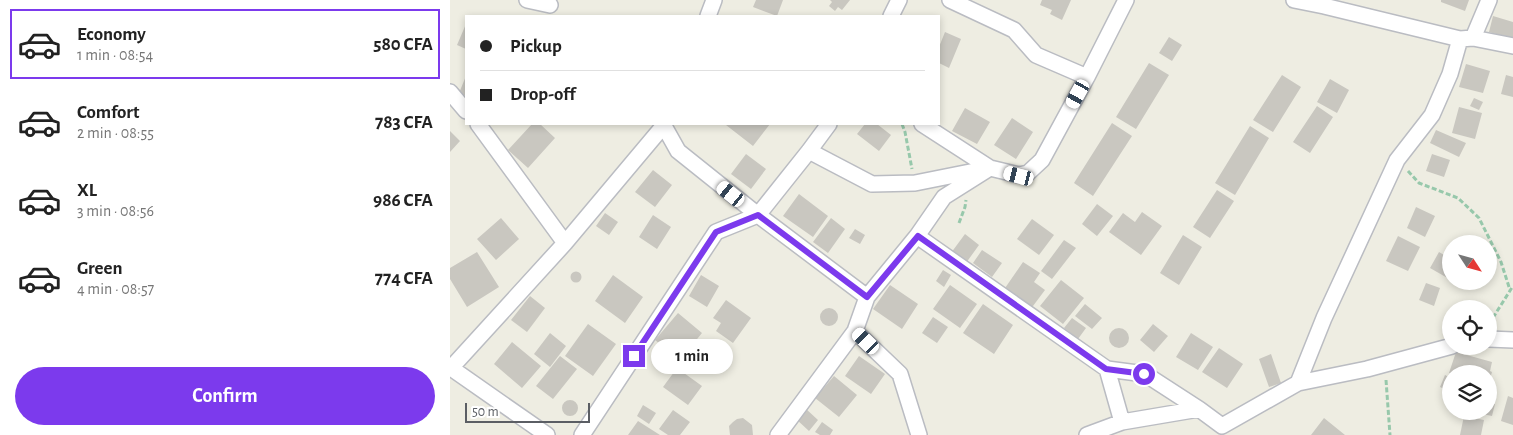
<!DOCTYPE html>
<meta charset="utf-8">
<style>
body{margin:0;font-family:"Alegreya Sans",sans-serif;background:#f6f6f6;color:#222;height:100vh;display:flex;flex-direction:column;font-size:19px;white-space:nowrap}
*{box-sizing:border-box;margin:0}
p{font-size:16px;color:#767676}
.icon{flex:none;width:28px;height:28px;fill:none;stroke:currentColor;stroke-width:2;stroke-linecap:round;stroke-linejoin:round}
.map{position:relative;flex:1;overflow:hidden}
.side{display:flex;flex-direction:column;background:#fff;width:450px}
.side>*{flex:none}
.banner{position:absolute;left:15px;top:15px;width:475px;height:110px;border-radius:0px;box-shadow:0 2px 8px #0003;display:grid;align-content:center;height:110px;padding:0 15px;background:#fff}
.needle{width:32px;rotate:126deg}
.tools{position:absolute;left:992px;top:235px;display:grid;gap:10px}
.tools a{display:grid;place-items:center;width:55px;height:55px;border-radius:50%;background:#fff;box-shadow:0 2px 8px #0003;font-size:25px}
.scale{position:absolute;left:15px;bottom:12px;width:125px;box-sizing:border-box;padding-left:5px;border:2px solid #5b5e64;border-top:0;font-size:14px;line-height:18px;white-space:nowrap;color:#5b5e64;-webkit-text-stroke:4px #fff;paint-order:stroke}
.end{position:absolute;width:22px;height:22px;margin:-11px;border:6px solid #7c3aed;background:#fff;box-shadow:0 0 0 2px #fff}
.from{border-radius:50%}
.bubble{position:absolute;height:35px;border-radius:18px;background:#fff;box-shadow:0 2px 8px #0003;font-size:16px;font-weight:700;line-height:35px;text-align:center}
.car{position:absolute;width:15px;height:30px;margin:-15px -8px;border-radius:6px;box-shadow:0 0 4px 1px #0007;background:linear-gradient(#fff 24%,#345 0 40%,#fff 0 76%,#345 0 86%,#fff 0)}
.banner b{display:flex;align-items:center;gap:18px;height:48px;font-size:19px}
.banner b+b{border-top:1px solid #e0e0e0}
.banner i{width:12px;height:12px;background:#222}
ul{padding:9px 0 0;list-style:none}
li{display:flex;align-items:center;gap:15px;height:70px;margin:0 10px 8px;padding:0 5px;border:2px solid transparent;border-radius:0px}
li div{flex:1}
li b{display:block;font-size:19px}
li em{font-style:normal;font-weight:700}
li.active{border-color:#7c3aed}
li>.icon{width:45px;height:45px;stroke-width:1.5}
.action{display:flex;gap:10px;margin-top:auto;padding:10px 15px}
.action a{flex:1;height:58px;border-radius:30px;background:#7c3aed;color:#fff;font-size:20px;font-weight:700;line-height:58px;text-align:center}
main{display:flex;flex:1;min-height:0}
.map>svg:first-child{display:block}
.building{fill:#c9c7c0}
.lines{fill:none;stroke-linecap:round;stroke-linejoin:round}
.street-casing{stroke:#babcc2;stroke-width:18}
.path{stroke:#97c8ab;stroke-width:3;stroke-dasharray:5 2.5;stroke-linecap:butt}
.street{stroke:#fff;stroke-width:15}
.route{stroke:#7c3aed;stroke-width:6}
</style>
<main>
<section class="side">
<ul>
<li class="active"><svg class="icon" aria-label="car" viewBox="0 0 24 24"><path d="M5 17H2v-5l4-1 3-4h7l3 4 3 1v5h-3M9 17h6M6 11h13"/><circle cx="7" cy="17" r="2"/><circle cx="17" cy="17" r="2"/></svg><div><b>Economy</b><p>1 min · 08:54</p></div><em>580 CFA</em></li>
<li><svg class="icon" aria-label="car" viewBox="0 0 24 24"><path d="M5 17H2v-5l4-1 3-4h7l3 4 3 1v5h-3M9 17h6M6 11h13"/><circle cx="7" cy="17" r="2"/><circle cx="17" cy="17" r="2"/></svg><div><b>Comfort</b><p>2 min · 08:55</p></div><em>783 CFA</em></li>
<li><svg class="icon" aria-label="car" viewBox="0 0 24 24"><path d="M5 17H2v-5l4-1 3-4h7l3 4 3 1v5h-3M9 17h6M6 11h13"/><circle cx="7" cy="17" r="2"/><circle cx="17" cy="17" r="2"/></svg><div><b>XL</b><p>3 min · 08:56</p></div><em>986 CFA</em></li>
<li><svg class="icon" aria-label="car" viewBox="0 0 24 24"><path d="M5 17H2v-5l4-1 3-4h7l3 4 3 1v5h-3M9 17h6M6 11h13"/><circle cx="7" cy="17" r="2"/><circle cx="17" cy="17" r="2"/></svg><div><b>Green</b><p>4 min · 08:57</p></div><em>774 CFA</em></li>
</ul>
<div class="action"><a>Confirm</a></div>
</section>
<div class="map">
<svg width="1063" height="435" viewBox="0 0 1063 435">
<rect width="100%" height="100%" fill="#eeede2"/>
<!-- building -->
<path class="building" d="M306,0H333L327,16L303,7Z
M380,0H400L392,10L388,7L385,11L379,6L382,2Z
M592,0H621L612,20L600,14L602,10L590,5Z
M991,0H1019L1015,11L991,2Z
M1043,16L1063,22V39L1039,32Z
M16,24V49L7,45Z
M495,32L511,39L499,68L489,63V47Z
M719,37L732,45L722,61L709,53Z
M699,63L719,75L686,129L666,117Z
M1016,64L1040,71L1033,93L1009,87Z
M832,75L851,87L823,132L803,120Z
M1056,75L1063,77V97L1051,94Z
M16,76V96L9,93Z
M880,79L899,90L887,113L867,102Z
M1024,98L1033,102L1029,110L1020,106Z
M867,106L883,117L860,153L843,142Z
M1009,107L1032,113L1025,139L1002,133Z
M515,108L540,122L527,144L502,131Z
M562,118L583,132L566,159L544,145Z
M662,123L682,136L643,196L624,183Z
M82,124H90L105,138L78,168L58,150Z
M277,124H320L303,146L276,125Z
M415,124H427L441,135L429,151L407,134Z
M800,126L819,138L785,195L765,183Z
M986,130L1016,143L1009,157L980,143Z
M0,131L10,141L0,152Z
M296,154L316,169L301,189L281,174Z
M982,154L1000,160L994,177L976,171Z
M203,170L222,185L205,207L185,192Z
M767,190L784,201L760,238L743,227Z
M349,194L378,216L363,237L333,216Z
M647,204L663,216L647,236L632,224Z
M966,207L985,216L975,237L957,228Z
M692,212L712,226L691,255L659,232L673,213L685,222Z
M155,213L168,222L159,235L146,226Z
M203,215L221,227L207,249L189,237Z
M51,218L69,239L46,260L27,239Z
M381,218L395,229L378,253L363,242Z
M582,219L604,235L589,255L567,239Z
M405,229L415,235L410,244L399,238Z
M515,234L529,245L516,263L501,253Z
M733,235L752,247L729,285L710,273Z
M948,236L970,247L958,271L936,261Z
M614,240L626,248L602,279L591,271Z
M532,250L552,263L542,277L523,263Z
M27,252L49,287L17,307L0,279V268Z
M989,252L1001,259V280L980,268Z
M573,262L590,273L584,282L595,290L580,310L553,291Z
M493,270L501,275L494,287L486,281Z
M120.5 277a5.5 5.5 0 1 1 11 0a5.5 5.5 0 1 1-11 0Z
M163,275L193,297L175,323L145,301Z
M251,275L269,286L257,307L239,296Z
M611,280L634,298L613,324L590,306Z
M976,283L990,288L984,306L969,300Z
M440,285L468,304L452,329L423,309Z
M500,285L527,304L510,328L483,309Z
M80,296L95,308L77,332L61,320Z
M276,300L301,318L283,343L266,331L271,323L263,318Z
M533,304L563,325L544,354L513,333Z
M635,304L652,318L642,329L625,316Z
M370 317a9 9 0 1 1 18 0a9 9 0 1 1-18 0Z
M228,313L252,333L230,360L205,340Z
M483,317L498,327L487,343L472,333Z
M622,318L636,328L628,339L614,328Z
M138,324L166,344L143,376L115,356Z
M703,324L718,336L704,352L690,340Z
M659 338a10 10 0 1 1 20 0a10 10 0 1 1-20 0Z
M100,333L116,346L100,367L84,354Z
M741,333L763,347L748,370L726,357Z
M62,342L91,366L72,388L44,364Z
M769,348L793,364L777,388L752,372Z
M1006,352L1042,362L1040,371L1042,372L1039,382V374L999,373Z
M821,354L831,383L819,387L809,359Z
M110,356L127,369L103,399L86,386Z
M409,356L435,374L421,394L395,376Z
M227,368L252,386L238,405L213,387Z
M995,375L1001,378V392L990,387Z
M384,376L407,395L389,417L365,398Z
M1039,387L1046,389L1044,400L1039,398Z
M1058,396L1063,398V425L1051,421Z
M112 408a8 8 0 1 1 16 0a8 8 0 1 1-16 0Z
M1039,402L1045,404L1042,416L1023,412L1039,411Z
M193,405L206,413L199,424L187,416Z
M355,408L368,420L359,431L346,419Z
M223,410L240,422L230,435H218L209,429Z
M1014,416L1034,420L1031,435H1010Z
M293,418L302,425L303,435H280L279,426L283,422L287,419Z
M874,418L895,435H861Z
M188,421L210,435H178Z
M372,422L383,430L380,435H370L365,432Z"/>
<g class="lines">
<defs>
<path id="street" d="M77,0L100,5
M500,0L564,30L586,55L637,77L676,0
M844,0L874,6L1010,39L1023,38L1063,46
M258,16L264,0
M441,16L449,0
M1023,38L1039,0
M0,92L16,111
M28,124L115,243
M214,126L228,151L308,215L417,297
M359,151L422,184L465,183L540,168L569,175L578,173L592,160L637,77
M467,236L657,369L695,374L749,409
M405,331L450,374L469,435
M1039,339L1063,340
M0,366L1,368L115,243L215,124
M0,369L1,368L97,435
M657,369L672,422
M848,383L874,318L947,160L982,115L1000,74L1010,39
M132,435L266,232L308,215L359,151L379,124
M328,435L405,331L417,297L467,236L494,197L540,168L472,124
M637,435L672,422L749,409L772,426L848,383L917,369L1002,346"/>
</defs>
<!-- street casing -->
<use href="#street" class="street-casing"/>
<!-- path -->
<path class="path" d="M452,124L455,132L462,169
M958,171L969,183L1008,198L1029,218L1051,262L1060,290
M509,223L515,207L516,200
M1039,324L1063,286
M936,380L940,435"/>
<!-- street -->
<use href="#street" class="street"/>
</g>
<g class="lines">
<!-- route -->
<path class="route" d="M184,356L266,232L308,215L417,297L468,236L656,369L694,374"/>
</g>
</svg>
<div class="tools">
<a><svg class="needle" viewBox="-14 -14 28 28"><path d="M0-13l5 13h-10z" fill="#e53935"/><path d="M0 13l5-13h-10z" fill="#767676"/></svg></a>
<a><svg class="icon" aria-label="locate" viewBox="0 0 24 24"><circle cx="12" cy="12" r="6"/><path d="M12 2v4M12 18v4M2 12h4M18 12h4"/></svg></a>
<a><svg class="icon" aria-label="layers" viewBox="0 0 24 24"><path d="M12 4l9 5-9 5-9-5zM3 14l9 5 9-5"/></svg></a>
</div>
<div class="scale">50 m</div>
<i class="end from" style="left:694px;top:374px"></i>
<i class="end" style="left:184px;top:356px"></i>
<div class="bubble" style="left:201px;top:339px;width:82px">1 min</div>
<i class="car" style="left:628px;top:94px;rotate:209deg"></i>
<i class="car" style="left:569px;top:176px;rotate:284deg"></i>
<i class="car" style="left:281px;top:194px;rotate:309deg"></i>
<i class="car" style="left:416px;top:341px;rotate:314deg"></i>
<div class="banner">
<b><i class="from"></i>Pickup</b>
<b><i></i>Drop-off</b>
</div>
</div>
</main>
